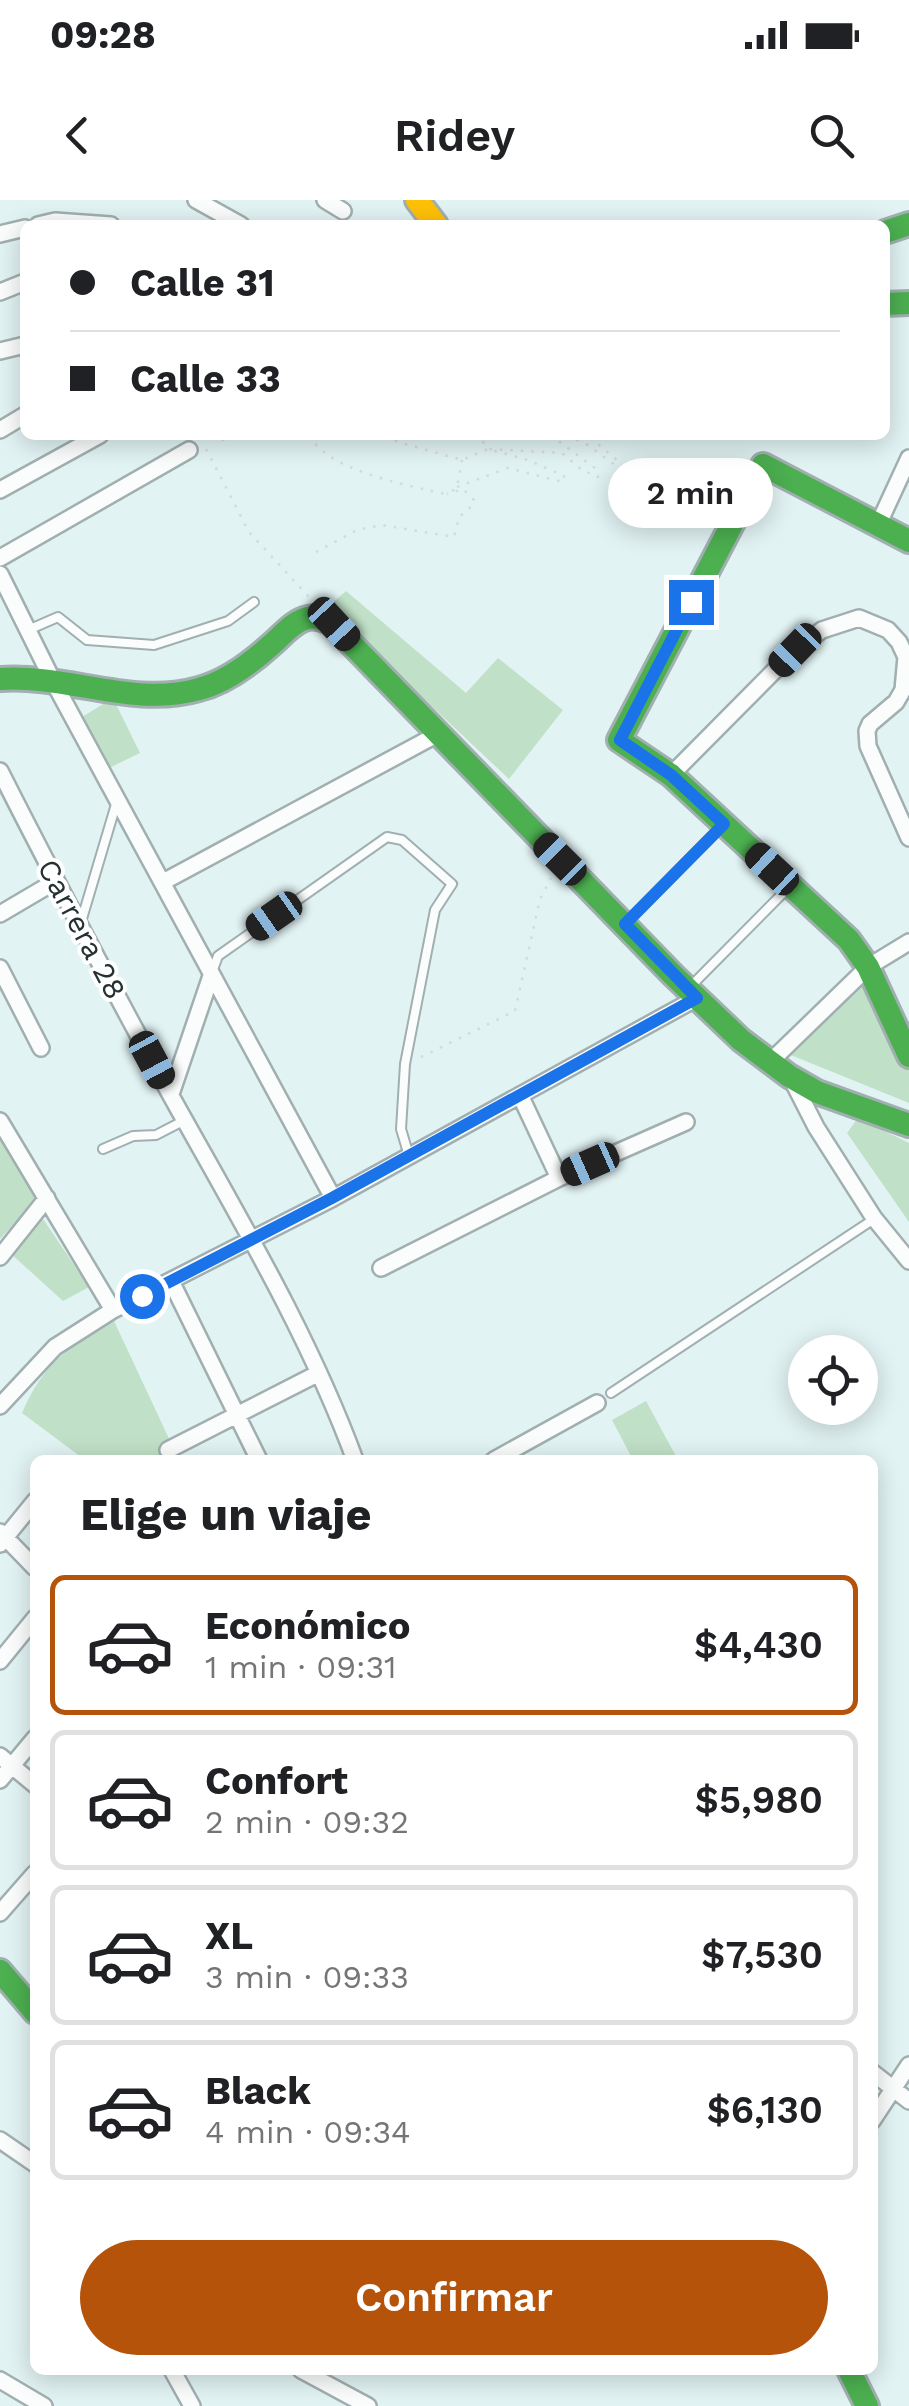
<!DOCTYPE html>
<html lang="es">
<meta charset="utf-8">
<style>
body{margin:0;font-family:"Work Sans",sans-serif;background:#f6f6f6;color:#202124;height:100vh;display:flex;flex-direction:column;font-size:38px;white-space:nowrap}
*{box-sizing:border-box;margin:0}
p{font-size:32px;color:#757577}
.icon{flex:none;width:55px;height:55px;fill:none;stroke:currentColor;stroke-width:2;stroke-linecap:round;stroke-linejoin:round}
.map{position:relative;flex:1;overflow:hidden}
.sheet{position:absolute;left:30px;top:1255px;width:848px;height:920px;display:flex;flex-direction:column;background:#fff;border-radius:15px;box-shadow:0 5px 25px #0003}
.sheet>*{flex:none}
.guide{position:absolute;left:20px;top:20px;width:870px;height:220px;border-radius:15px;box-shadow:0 5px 25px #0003;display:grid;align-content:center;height:220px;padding:0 50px;background:#fff}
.fabs{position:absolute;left:788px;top:1135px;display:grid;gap:20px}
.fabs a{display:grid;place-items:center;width:90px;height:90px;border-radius:50%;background:#fff;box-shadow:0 5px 25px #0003;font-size:50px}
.end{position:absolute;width:45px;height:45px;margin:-22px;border:12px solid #1a73e8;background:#fff;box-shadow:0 0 0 5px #fff}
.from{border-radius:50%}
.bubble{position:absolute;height:70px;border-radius:35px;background:#fff;box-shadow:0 5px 25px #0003;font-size:32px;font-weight:600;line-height:70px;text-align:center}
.car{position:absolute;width:30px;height:60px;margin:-30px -15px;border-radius:12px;box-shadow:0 0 8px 2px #0007;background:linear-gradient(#222 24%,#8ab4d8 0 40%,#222 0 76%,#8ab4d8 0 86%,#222 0)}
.guide b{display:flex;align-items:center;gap:35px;height:95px;font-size:38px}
.guide b+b{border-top:2px solid #e0e0e0}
.guide i{width:25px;height:25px;background:#202124}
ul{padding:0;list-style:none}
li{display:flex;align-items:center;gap:30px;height:140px;margin:0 20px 15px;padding:0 30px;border:5px solid #e0e0e0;border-radius:15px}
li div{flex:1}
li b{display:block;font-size:38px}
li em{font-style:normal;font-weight:600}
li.current{border-color:#b45309}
li>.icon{width:90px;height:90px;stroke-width:1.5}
h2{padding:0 50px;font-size:45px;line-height:120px}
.cta{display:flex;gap:20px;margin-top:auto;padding:20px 50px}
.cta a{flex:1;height:115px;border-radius:60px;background:#b45309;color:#fff;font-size:40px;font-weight:600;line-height:115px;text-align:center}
.status{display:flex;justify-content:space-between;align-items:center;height:70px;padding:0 50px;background:#fff;direction:ltr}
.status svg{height:28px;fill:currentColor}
header{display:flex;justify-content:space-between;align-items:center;height:130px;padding:0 50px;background:#fff;font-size:45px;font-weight:600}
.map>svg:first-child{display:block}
.green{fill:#c0e0c7}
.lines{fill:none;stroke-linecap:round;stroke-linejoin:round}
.lane-casing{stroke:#a1afb0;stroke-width:12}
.street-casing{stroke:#a1afb0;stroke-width:20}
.fast-casing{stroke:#a1afb0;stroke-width:28}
.slow-casing{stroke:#a1afb0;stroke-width:28}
.path{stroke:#d5dadb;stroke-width:2.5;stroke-dasharray:2.5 8;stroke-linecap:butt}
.lane{stroke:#fbfdfd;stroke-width:8}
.street{stroke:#fbfdfd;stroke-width:15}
.fast{stroke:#4caf50;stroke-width:22}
.slow{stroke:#ffc107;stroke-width:22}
.route{stroke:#1a73e8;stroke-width:12}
.labels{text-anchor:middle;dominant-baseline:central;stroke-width:8;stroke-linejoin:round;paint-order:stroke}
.street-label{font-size:30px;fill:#253132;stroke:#fff}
</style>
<div class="status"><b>09:28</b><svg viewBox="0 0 49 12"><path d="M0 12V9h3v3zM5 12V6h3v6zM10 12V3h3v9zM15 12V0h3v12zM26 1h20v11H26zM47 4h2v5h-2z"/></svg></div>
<header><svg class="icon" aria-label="back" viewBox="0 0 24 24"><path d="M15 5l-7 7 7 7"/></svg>Ridey<svg class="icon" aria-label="search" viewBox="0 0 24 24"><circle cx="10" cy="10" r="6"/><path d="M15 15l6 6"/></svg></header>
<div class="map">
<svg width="909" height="2206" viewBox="0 0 909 2206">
<rect width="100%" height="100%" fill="#e2f3f4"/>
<!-- green -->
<path class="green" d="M346,391L466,493L498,458L563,510L509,579L327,408Z
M113,498L140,553L107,569L82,517Z
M869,760L909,844V903L781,851Z
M858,918L909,943V1022L847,933Z
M0,932L39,997L0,1039Z
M39,1013L89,1087L63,1101L9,1052Z
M114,1121L179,1260H85L22,1213C43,1164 68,1146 114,1121Z
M646,1201L678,1260H633L612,1220Z"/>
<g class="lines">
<defs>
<path id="lane" d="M28,430L58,417L87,440L154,445L228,421L254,402
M628,721L720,628
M81,722L117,601
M212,772L218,756L387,637L402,640L452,684L435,710L405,864L401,929L409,956
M691,786L787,689
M103,949L133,936L156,935L185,920
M611,1193L874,1019"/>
<path id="street" d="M196,0L241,25
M325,0L343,11
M38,25L55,21L111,25
M0,34L25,28
M0,92L25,82
M0,151L25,145
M0,230L25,215
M0,290L100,235
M878,325L909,258
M0,358L189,250
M0,374L53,481L333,998
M0,571C55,680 112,787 170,894C236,1013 308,1132 355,1260
M671,575L795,450L822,430L859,418L888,430L899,442L906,457L903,490L896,502L870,524L867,531L868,546L909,638
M163,682L436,535
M0,714L56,681
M0,768L41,848
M770,862L868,767L909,742
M792,880L816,927L874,1018L909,1061
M171,894L211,776
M520,895L559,978
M0,921L113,1110
M0,1057L47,998
M381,1068L559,978L686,922
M171,1081L259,1260
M0,1206L55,1147L113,1110L333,998L697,798
M168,1250L319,1173
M494,1260L597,1203
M0,1332L35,1368
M0,1344L35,1301
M0,1461L35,1418
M0,1556L35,1585
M0,1580L35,1538
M0,1713L35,1673
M872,1872L909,1901
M872,1921L909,1865
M0,1940L35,1964
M172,2170L192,2206
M301,2170L368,2206
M0,2180L44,2206"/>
<path id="fast" d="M885,32L909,24
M885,104L909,103
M909,341L763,265L619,540L671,575L849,740L868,767L909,856
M0,479C67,474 133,508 199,489C226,482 250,464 271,445C282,436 293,421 308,418C316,416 323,419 330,422L673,775L741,840L789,876L817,892L909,925
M0,1771L35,1812
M849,2170L867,2206"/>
<path id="slow" d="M417,0L436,25"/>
</defs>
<!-- lane casing -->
<use href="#lane" class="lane-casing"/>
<!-- street casing -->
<use href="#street" class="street-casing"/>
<!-- fast casing -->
<use href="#fast" class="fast-casing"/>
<!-- slow casing -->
<use href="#slow" class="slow-casing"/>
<!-- path -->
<path class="path" d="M310,235C324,270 411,286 445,294
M386,235L398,242L462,260L488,249L478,235
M567,235L588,245L615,265L617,260L587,235
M614,235H623
M222,240L249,235
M206,249L249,332L309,397
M457,287L508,268L563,282L564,276L528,260L488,249L562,253L582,270L598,277L595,268L550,235
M452,291L457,287L462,260
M316,352L357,330L382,325L454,337L459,317L473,305L474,300L463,289L447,294
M421,857L515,811L540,699L551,678"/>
<!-- lane -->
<use href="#lane" class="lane"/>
<!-- street -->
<use href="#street" class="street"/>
<!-- fast -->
<use href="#fast" class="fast"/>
<!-- slow -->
<use href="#slow" class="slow"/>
</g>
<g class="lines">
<!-- route -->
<path class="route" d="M142,1096L332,998L697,798L625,724L724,624L671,575L620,540L691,402"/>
</g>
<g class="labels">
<!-- street labels -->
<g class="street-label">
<text transform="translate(82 729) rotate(62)">Carrera 28</text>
</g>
</g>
</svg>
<div class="fabs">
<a><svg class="icon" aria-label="locate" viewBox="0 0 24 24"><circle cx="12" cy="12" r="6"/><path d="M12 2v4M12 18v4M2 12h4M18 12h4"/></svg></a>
</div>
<i class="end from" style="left:142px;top:1096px"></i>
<i class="end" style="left:691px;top:402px"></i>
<div class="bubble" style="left:608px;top:258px;width:165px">2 min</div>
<i class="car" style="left:334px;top:424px;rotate:137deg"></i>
<i class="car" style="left:795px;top:450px;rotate:224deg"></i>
<i class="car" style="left:560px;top:659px;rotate:315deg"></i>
<i class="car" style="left:772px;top:669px;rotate:313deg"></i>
<i class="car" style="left:274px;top:716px;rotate:235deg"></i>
<i class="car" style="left:152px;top:860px;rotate:152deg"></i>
<i class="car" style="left:590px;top:964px;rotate:246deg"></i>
<div class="guide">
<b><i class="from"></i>Calle 31</b>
<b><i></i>Calle 33</b>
</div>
<section class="sheet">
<h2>Elige un viaje</h2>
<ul>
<li class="current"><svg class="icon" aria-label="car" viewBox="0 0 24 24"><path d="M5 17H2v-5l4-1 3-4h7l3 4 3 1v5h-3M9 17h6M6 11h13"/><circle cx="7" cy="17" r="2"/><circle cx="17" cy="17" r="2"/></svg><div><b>Económico</b><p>1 min · 09:31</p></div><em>$4,430</em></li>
<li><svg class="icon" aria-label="car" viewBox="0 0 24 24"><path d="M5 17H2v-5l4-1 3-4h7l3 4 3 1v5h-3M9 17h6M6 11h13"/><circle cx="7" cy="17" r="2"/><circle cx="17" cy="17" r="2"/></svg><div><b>Confort</b><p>2 min · 09:32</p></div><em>$5,980</em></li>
<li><svg class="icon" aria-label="car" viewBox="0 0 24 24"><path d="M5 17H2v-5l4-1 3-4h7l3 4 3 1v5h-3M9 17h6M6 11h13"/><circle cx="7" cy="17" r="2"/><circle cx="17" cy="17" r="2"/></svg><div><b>XL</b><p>3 min · 09:33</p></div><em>$7,530</em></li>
<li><svg class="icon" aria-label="car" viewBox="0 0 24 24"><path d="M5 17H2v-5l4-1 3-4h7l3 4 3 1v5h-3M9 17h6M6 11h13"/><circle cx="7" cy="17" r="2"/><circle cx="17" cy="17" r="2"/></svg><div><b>Black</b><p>4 min · 09:34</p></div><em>$6,130</em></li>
</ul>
<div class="cta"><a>Confirmar</a></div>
</section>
</div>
